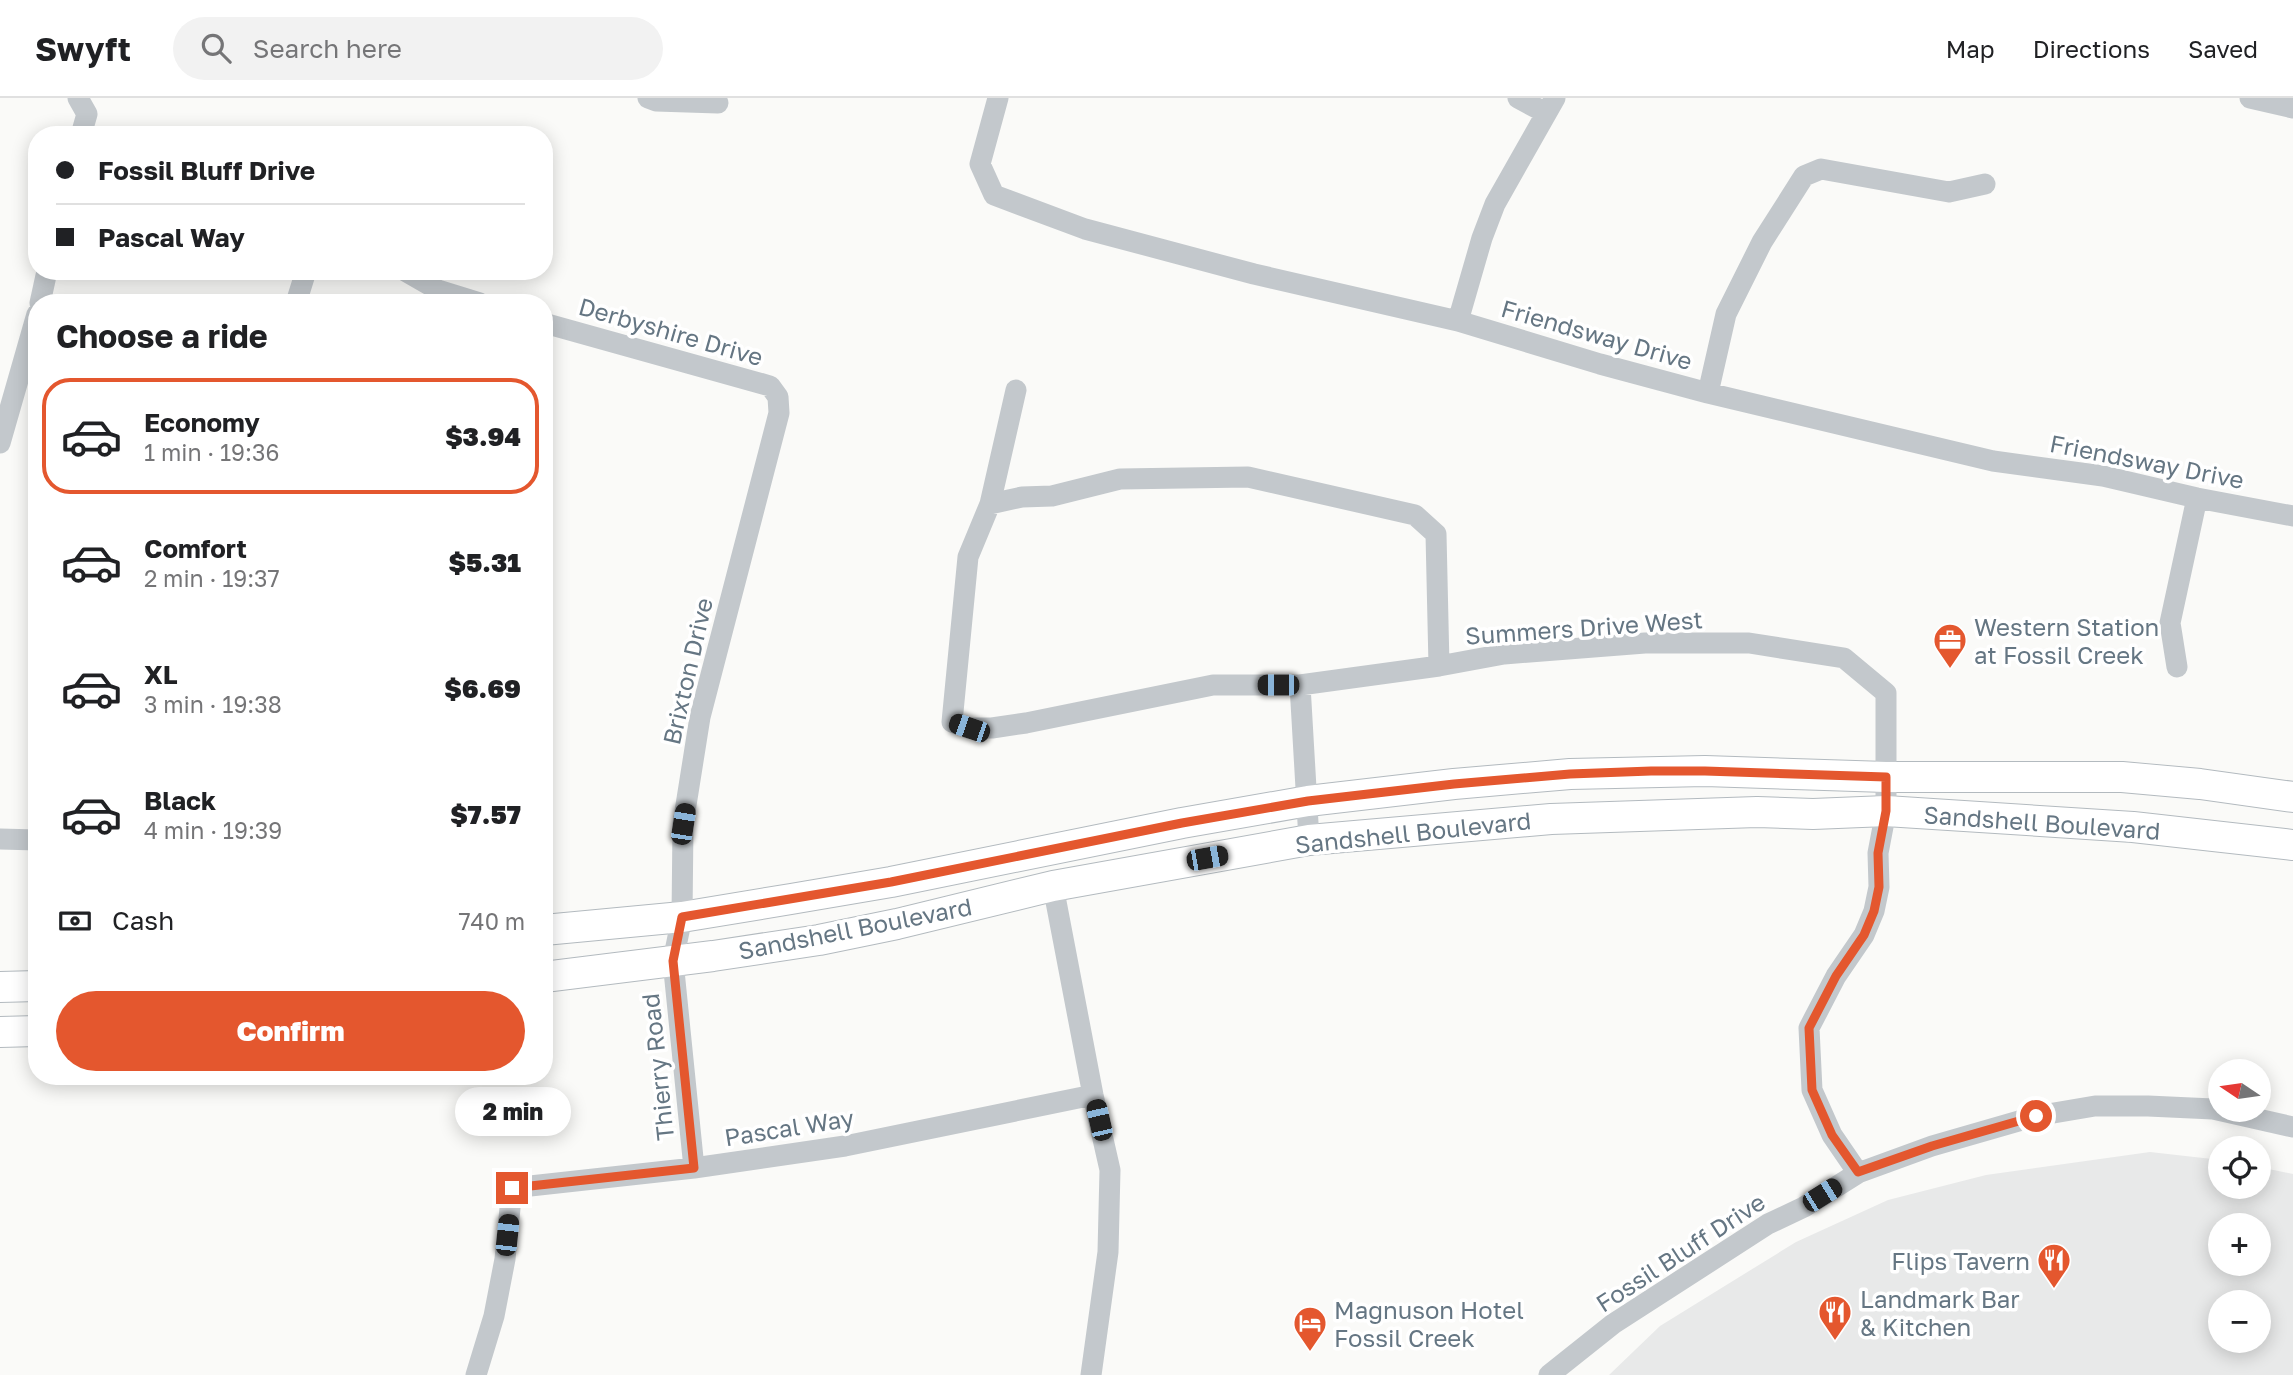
<!DOCTYPE html>
<meta charset="utf-8">
<style>
body{margin:0;font-family:"Golos Text",sans-serif;background:#f2f2f2;color:#202124;height:100vh;display:flex;flex-direction:column;font-size:26px;white-space:nowrap}
*{box-sizing:border-box;margin:0}
p{font-size:23px;color:#757577}
.icon{flex:none;width:38px;height:38px;fill:none;stroke:currentColor;stroke-width:2;stroke-linecap:round;stroke-linejoin:round}
.map{position:relative;flex:1;overflow:hidden}
.panel{position:absolute;left:28px;top:196px;width:525px;height:791px;display:flex;flex-direction:column;background:#fff;border-radius:28px;box-shadow:0 4px 18px #0003}
.panel>*{flex:none}
.banner{position:absolute;left:28px;top:28px;width:525px;height:154px;border-radius:28px;box-shadow:0 4px 18px #0003;display:grid;align-content:center;height:154px;padding:0 28px;background:#fff}
.needle{width:46px;rotate:283deg}
.controls{position:absolute;left:2208px;top:961px;display:grid;gap:14px}
.controls a{display:grid;place-items:center;width:63px;height:63px;border-radius:50%;background:#fff;box-shadow:0 4px 18px #0003;font-size:35px}
.end{position:absolute;width:32px;height:32px;margin:-16px;border:9px solid #e4572e;background:#fff;box-shadow:0 0 0 4px #fff}
.from{border-radius:50%}
.bubble{position:absolute;height:49px;border-radius:24px;background:#fff;box-shadow:0 4px 18px #0003;font-size:23px;font-weight:800;line-height:49px;text-align:center}
.car{position:absolute;width:21px;height:42px;margin:-21px -10px;border-radius:9px;box-shadow:0 0 5px 2px #0007;background:linear-gradient(#222 24%,#8ab4d8 0 40%,#222 0 76%,#8ab4d8 0 86%,#222 0)}
.banner b{display:flex;align-items:center;gap:24px;height:66px;font-size:26px}
.banner b+b{border-top:2px solid #e0e0e0}
.banner i{width:18px;height:18px;background:#202124}
ul{padding:0;list-style:none}
li{display:flex;align-items:center;gap:21px;height:116px;margin:0 14px 10px;padding:0 14px;border:4px solid transparent;border-radius:28px}
li div{flex:1}
li b{display:block;font-size:26px}
li em{font-style:normal;font-weight:800}
li.selected{border-color:#e4572e}
li>.icon{width:63px;height:63px;stroke-width:1.5}
h2{padding:0 28px;font-size:32px;line-height:84px}
.pay{display:flex;align-items:center;gap:18px;height:77px;padding:0 28px;font-size:26px}
.pay p{margin-inline-start:auto}
.button{display:flex;gap:14px;margin-top:auto;padding:14px 28px}
.button a{flex:1;height:80px;border-radius:42px;background:#e4572e;color:#fff;font-size:28px;font-weight:800;line-height:80px;text-align:center}
header{display:flex;align-items:center;gap:42px;box-sizing:border-box;height:98px;padding:0 35px;background:#fff;border-bottom:2px solid #e0e0e0}
header strong{font-size:33px}
nav{display:flex;gap:38px;margin-inline-start:auto;font-size:24px}
.search{width:490px;height:63px;background:#f2f2f2;display:flex;align-items:center;gap:18px;box-sizing:border-box;padding:0 24px;border-radius:38px;color:#757577;font-size:26px}
.map>svg:first-child{display:block}
.built{fill:#e8e9e9;fill-rule:evenodd}
.lines{fill:none;stroke-linecap:round;stroke-linejoin:round}
.secondary-casing{stroke:#b3babf;stroke-width:32}
.street{stroke:#c3c8cc;stroke-width:21}
.secondary{stroke:#fff;stroke-width:30}
.route{stroke:#e4572e;stroke-width:9}
.labels{text-anchor:middle;dominant-baseline:central;stroke-width:7;stroke-linejoin:round;paint-order:stroke}
.street-label{font-size:24px;fill:#657683;stroke:#fff}
.poi-label{font-size:24px;fill:#657683;stroke:#fff;text-anchor:start}
</style>
<header>
<strong>Swyft</strong>
<div class="search"><svg class="icon" aria-label="search" viewBox="0 0 24 24"><circle cx="10" cy="10" r="6"/><path d="M15 15l6 6"/></svg>Search here</div>
<nav><a>Map</a><a>Directions</a><a>Saved</a></nav>
</header>
<div class="map">
<svg width="2293" height="1277" viewBox="0 0 2293 1277">
<rect width="100%" height="100%" fill="#fafaf8"/>
<!-- built -->
<path class="built" d="M2150,1054L2221,1062V1088H2259V1069L2293,1076V1277H1609L1660,1228L1796,1144L1888,1102L1986,1077ZM2221,1127H2259V1166H2221ZM2221,1204H2259V1242H2221Z"/>
<g class="lines">
<defs>
<path id="secondary" d="M544,832L682,819L791,801L891,784L1182,725L1308,703L1454,686L1570,676L1705,673L1886,679H2122L2200,686L2293,699
M544,879L713,858L819,842L897,826L1053,788L1309,742L1551,721L1757,714L1813,716L1886,713L2133,729L2293,747
M0,889L37,888
M0,934L37,933"/>
</defs>
<!-- secondary casing -->
<use href="#secondary" class="secondary-casing"/>
<!-- street -->
<path class="street" d="M78,0L87,16L81,37
M648,0L656,3L718,5
M998,0L980,66L994,97L1085,131L1254,176L1458,223L1600,266L1708,295L1993,363L2103,378L2197,400L2293,418
M1518,0L1546,15
M2250,0L2293,10
M405,173L438,192L480,205
M40,205L47,173
M296,205L306,173
M1458,223L1482,140L1495,106L1555,0
M544,225L770,288L778,299L779,315L700,619L683,726L682,819L673,863L694,1070
M1708,295L1726,216L1762,144L1804,78L1821,71L1949,94L1985,86
M0,345L37,216
M990,406L1022,399L1052,398L1120,381L1248,379L1415,417L1436,436L1439,568L1300,587H1213L1026,625L992,630H969L952,624L968,459L990,406L1016,292
M1439,568L1504,556L1645,545H1749L1844,560L1886,595V713L1878,755L1879,789L1874,813L1864,837L1836,878L1809,930L1812,992L1832,1037L1858,1075
M2177,569L2170,525L2197,400
M1300,587L1309,742
M0,741L37,742
M1053,788L1093,997L1110,1072L1108,1154L1091,1277
M476,1277L494,1218L505,1161L512,1090L694,1070L845,1048L1093,997
M1549,1277L1613,1226L1768,1126L1804,1109L1858,1075L1932,1048L2036,1018L2095,1008H2148L2213,1011L2293,1029"/>
<!-- secondary -->
<use href="#secondary" class="secondary"/>
</g>
<g class="lines">
<!-- route -->
<path class="route" d="M512,1090L694,1070L673,863L682,819L891,784L1182,725L1308,703L1454,686L1570,676L1651,673H1705L1886,679V713L1878,755L1879,789L1874,813L1864,837L1836,878L1809,930L1812,992L1832,1037L1858,1074L1932,1048L2036,1018"/>
</g>
<!-- icons -->
<defs>
<symbol id="office-pin" viewBox="-11 -11 22 30"><path d="M0 17L-7.5 6A9.5 9.5 0 1 1 7.5 6Z" fill="#e4572e" stroke="#fff"/><path d="M-6-3h4V-5.5h4V-3h4V5H-6ZM-1-4.5V-3h2v-1.5ZM-6 0V1H6V0Z" fill="#fff"/></symbol>
<symbol id="restaurant-pin" viewBox="-11 -11 22 30"><path d="M0 17L-7.5 6A9.5 9.5 0 1 1 7.5 6Z" fill="#e4572e" stroke="#fff"/><path d="M-5-6h1v4h1v-4h1v4h1v-4h1v5L-1.5 .5V6h-2V.5L-5-1ZM5-6V6H3V1.5H1.5Q1.5-4 5-6Z" fill="#fff"/></symbol>
<symbol id="hotel-pin" viewBox="-11 -11 22 30"><path d="M0 17L-7.5 6A9.5 9.5 0 1 1 7.5 6Z" fill="#e4572e" stroke="#fff"/><path d="M-6-4.5h1.5V1H6V5H4.5V3h-9V5H-6ZM-4 0a1.8 1.8 0 1 1 3.6 0ZM.5 0V-2.5h3Q6-2.5 6 0Z" fill="#fff"/></symbol>
</defs>
<g fill-rule="evenodd">
<use href="#office-pin" x="1931" y="523" width="38" height="52"/>
<use href="#restaurant-pin" x="2035" y="1143" width="38" height="52"/>
<use href="#restaurant-pin" x="1816" y="1195" width="38" height="52"/>
<use href="#hotel-pin" x="1291" y="1206" width="38" height="52"/>
</g>
<g class="labels">
<!-- street labels -->
<g class="street-label">
<text transform="translate(671 233) rotate(16)">Derbyshire Drive</text>
<text transform="translate(1597 236) rotate(16)">Friendsway Drive</text>
<text transform="translate(2147 363) rotate(11)">Friendsway Drive</text>
<text transform="translate(1584 529) rotate(-4)">Summers Drive West</text>
<text transform="translate(687 573) rotate(-77)">Brixton Drive</text>
<text transform="translate(2042 724) rotate(4)">Sandshell Boulevard</text>
<text transform="translate(1413 734) rotate(-6)">Sandshell Boulevard</text>
<text transform="translate(855 830) rotate(-11)">Sandshell Boulevard</text>
<text transform="translate(657 969) rotate(-96)">Thierry Road</text>
<text transform="translate(789 1029) rotate(-9)">Pascal Way</text>
<text transform="translate(1680 1154) rotate(-33)">Fossil Bluff Drive</text>
</g>
<!-- poi labels -->
<g class="poi-label">
<text x="1974" y="528">Western Station<tspan x="1974" dy="28">at Fossil Creek</tspan></text>
<text x="2030" y="1162" text-anchor="end">Flips Tavern</text>
<text x="1860" y="1200">Landmark Bar<tspan x="1860" dy="28">&amp; Kitchen</tspan></text>
<text x="1334" y="1211">Magnuson Hotel<tspan x="1334" dy="28">Fossil Creek</tspan></text>
</g>
</g>
</svg>
<div class="controls">
<a><svg class="needle" viewBox="-14 -14 28 28"><path d="M0-13l5 13h-10z" fill="#e53935"/><path d="M0 13l5-13h-10z" fill="#757577"/></svg></a>
<a><svg class="icon" aria-label="locate" viewBox="0 0 24 24"><circle cx="12" cy="12" r="6"/><path d="M12 2v4M12 18v4M2 12h4M18 12h4"/></svg></a>
<a>+</a>
<a>−</a>
</div>
<i class="end from" style="left:2036px;top:1018px"></i>
<i class="end" style="left:512px;top:1090px"></i>
<div class="bubble" style="left:455px;top:989px;width:116px">2 min</div>
<i class="car" style="left:1278px;top:587px;rotate:270deg"></i>
<i class="car" style="left:969px;top:630px;rotate:289deg"></i>
<i class="car" style="left:683px;top:726px;rotate:9deg"></i>
<i class="car" style="left:1207px;top:760px;rotate:80deg"></i>
<i class="car" style="left:1099px;top:1022px;rotate:347deg"></i>
<i class="car" style="left:1822px;top:1097px;rotate:58deg"></i>
<i class="car" style="left:507px;top:1137px;rotate:6deg"></i>
<div class="banner">
<b><i class="from"></i>Fossil Bluff Drive</b>
<b><i></i>Pascal Way</b>
</div>
<section class="panel">
<h2>Choose a ride</h2>
<ul>
<li class="selected"><svg class="icon" aria-label="car" viewBox="0 0 24 24"><path d="M5 17H2v-5l4-1 3-4h7l3 4 3 1v5h-3M9 17h6M6 11h13"/><circle cx="7" cy="17" r="2"/><circle cx="17" cy="17" r="2"/></svg><div><b>Economy</b><p>1 min · 19:36</p></div><em>$3.94</em></li>
<li><svg class="icon" aria-label="car" viewBox="0 0 24 24"><path d="M5 17H2v-5l4-1 3-4h7l3 4 3 1v5h-3M9 17h6M6 11h13"/><circle cx="7" cy="17" r="2"/><circle cx="17" cy="17" r="2"/></svg><div><b>Comfort</b><p>2 min · 19:37</p></div><em>$5.31</em></li>
<li><svg class="icon" aria-label="car" viewBox="0 0 24 24"><path d="M5 17H2v-5l4-1 3-4h7l3 4 3 1v5h-3M9 17h6M6 11h13"/><circle cx="7" cy="17" r="2"/><circle cx="17" cy="17" r="2"/></svg><div><b>XL</b><p>3 min · 19:38</p></div><em>$6.69</em></li>
<li><svg class="icon" aria-label="car" viewBox="0 0 24 24"><path d="M5 17H2v-5l4-1 3-4h7l3 4 3 1v5h-3M9 17h6M6 11h13"/><circle cx="7" cy="17" r="2"/><circle cx="17" cy="17" r="2"/></svg><div><b>Black</b><p>4 min · 19:39</p></div><em>$7.57</em></li>
</ul>
<div class="pay"><svg class="icon" aria-label="cash" viewBox="0 0 24 24"><path d="M3 7h18v10H3z"/><circle cx="12" cy="12" r="2"/></svg>Cash<p>740 m</p></div>
<div class="button"><a>Confirm</a></div>
</section>
</div>
